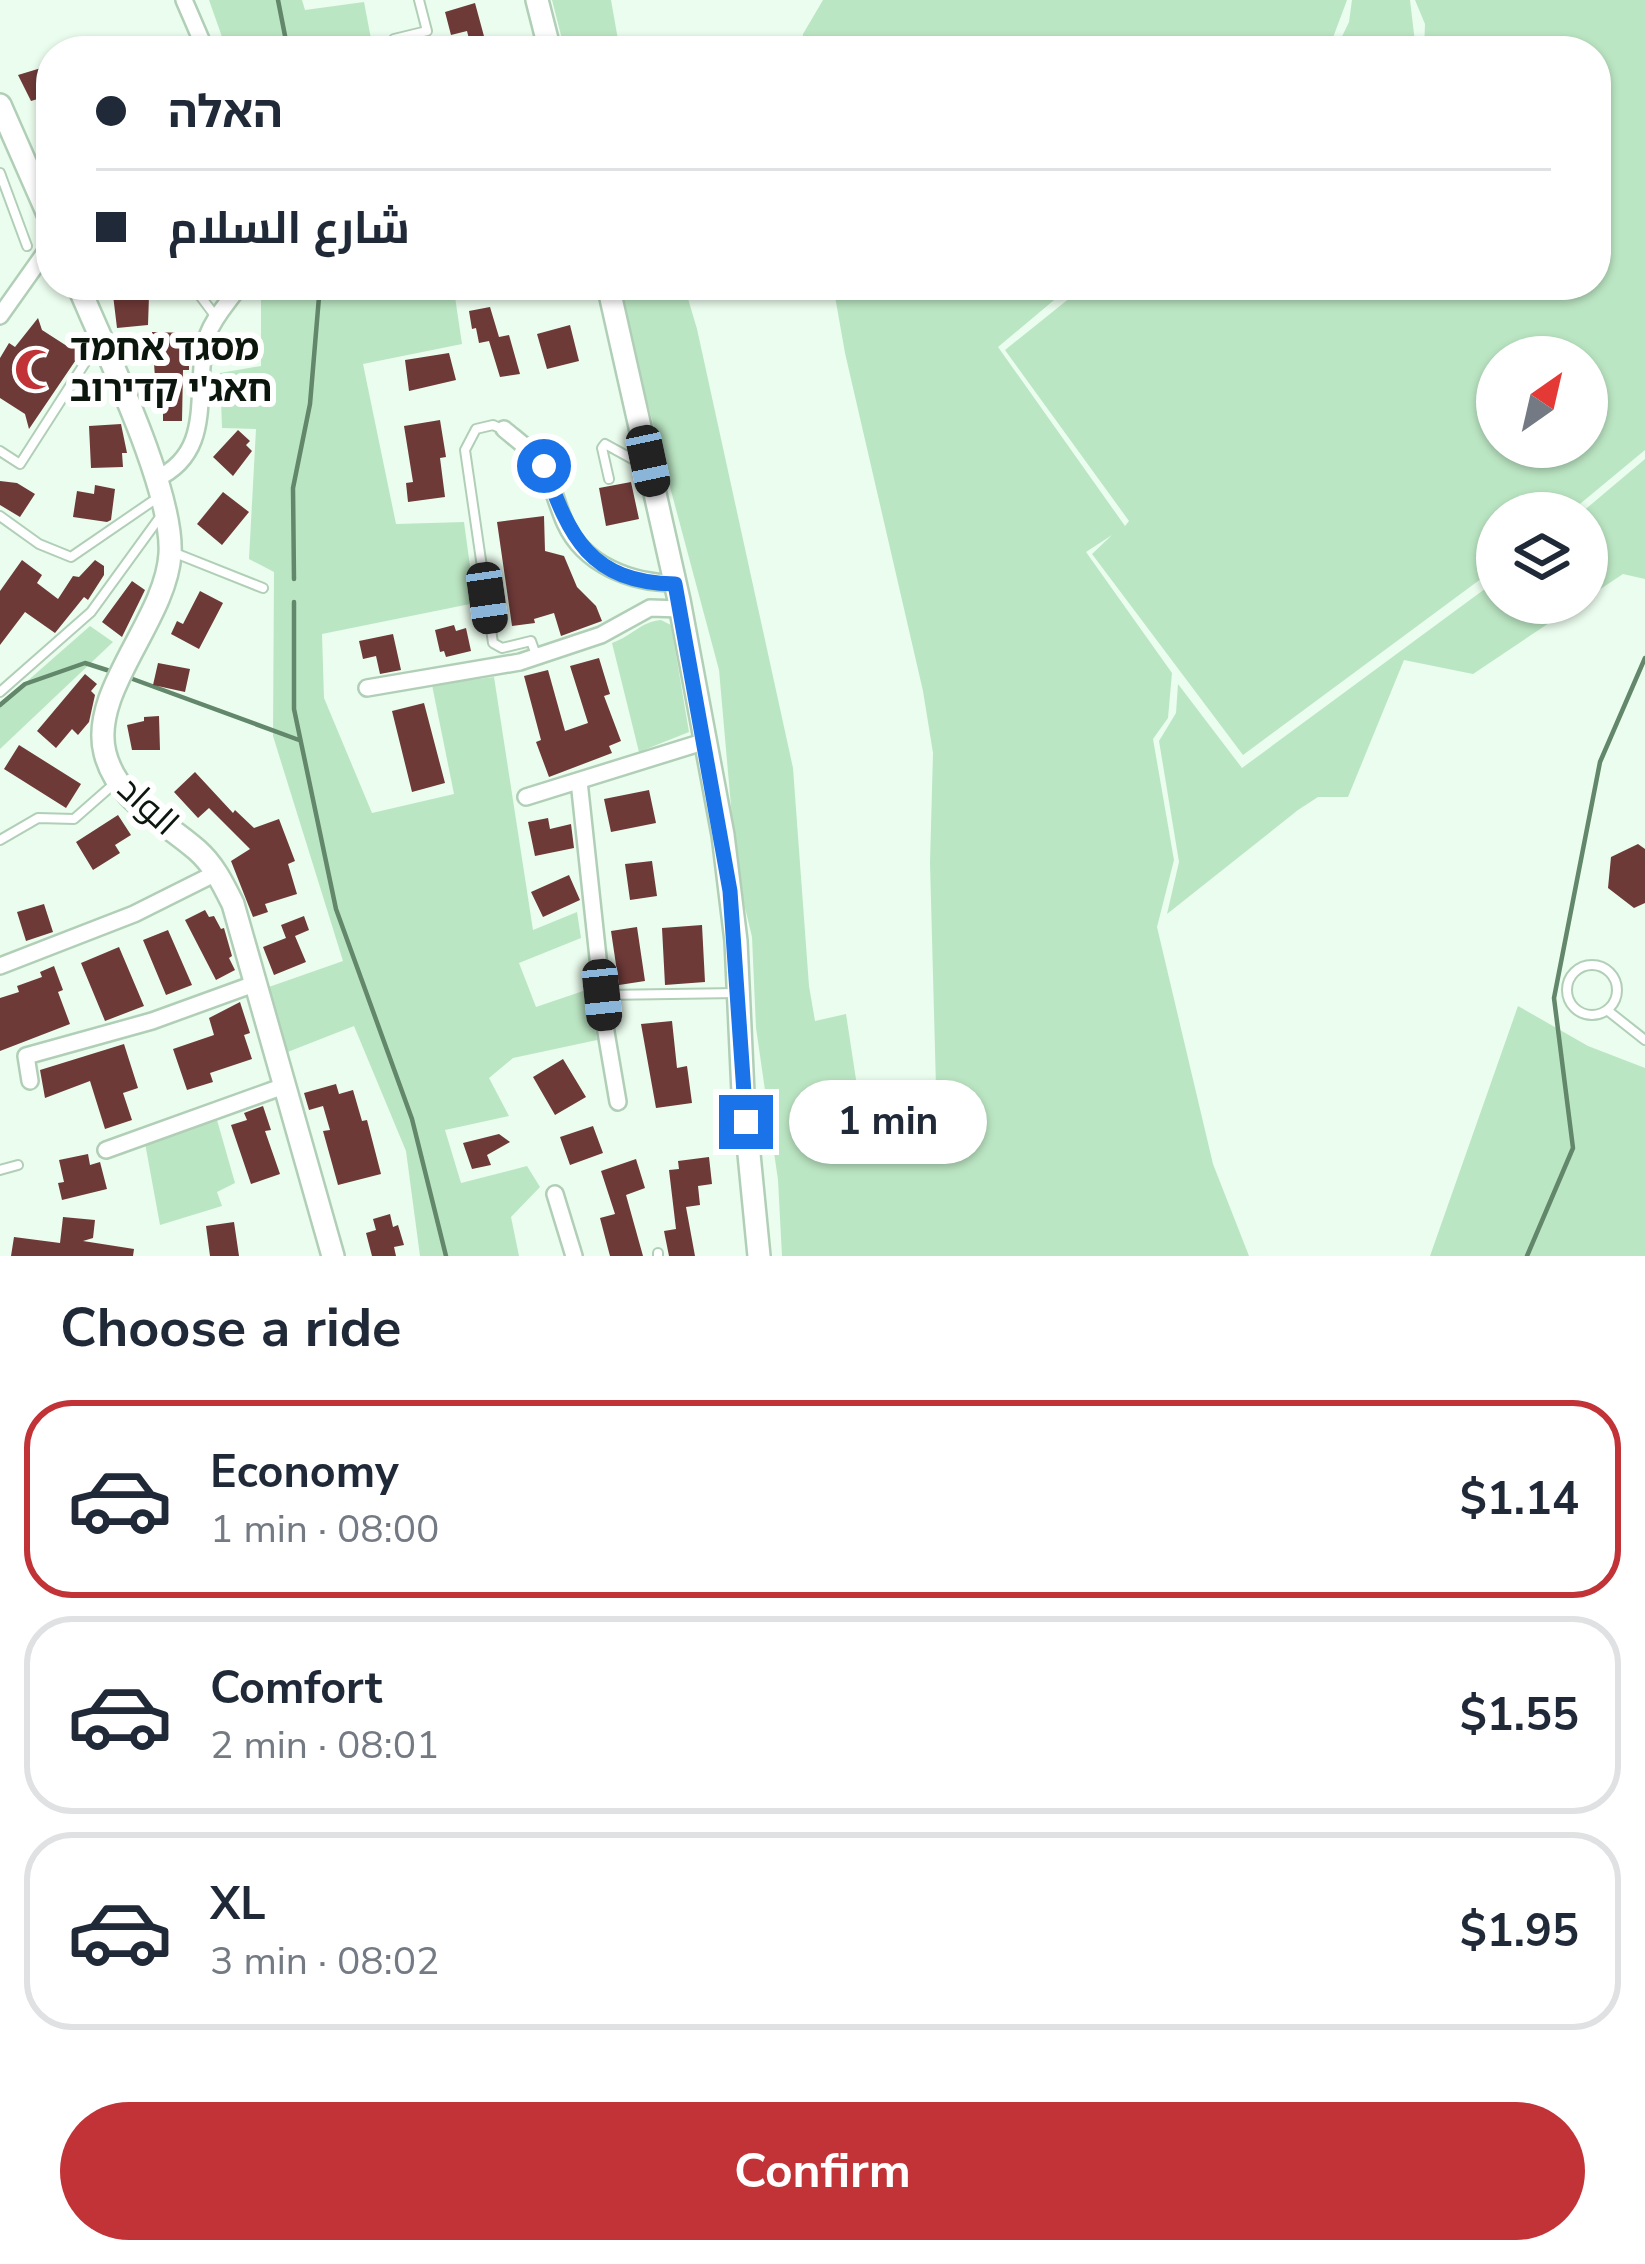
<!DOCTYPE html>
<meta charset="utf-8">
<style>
body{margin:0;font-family:"Nunito Sans",Cairo,"Noto Sans Hebrew",sans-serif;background:#f6f6f7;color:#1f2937;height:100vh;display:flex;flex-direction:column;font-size:45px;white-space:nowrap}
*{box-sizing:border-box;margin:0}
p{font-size:39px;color:#747a83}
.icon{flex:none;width:66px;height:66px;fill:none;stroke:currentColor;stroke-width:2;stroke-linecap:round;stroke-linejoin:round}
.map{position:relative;height:1256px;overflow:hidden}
.side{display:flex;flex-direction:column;background:#fff;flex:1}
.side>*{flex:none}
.banner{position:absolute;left:36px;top:36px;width:1575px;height:264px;border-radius:48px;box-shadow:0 3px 9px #0004;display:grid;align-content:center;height:264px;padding:0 60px;background:#fff}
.needle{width:78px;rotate:34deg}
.controls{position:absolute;left:1476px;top:336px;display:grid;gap:24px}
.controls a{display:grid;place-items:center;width:132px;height:132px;border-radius:50%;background:#fff;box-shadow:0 3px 9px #0004;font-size:60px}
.end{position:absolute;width:54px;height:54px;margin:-27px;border:15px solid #1a73e8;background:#fff;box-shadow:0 0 0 6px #fff}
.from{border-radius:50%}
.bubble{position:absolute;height:84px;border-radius:42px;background:#fff;box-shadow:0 3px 9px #0004;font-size:39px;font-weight:700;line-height:84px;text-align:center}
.car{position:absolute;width:36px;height:72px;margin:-36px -18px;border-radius:15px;box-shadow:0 0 9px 3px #0007;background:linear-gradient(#222 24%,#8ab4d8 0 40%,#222 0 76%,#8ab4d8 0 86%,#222 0)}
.banner b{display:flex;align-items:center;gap:42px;height:114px;font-size:45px}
.banner b+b{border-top:3px solid #e0e1e3}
.banner i{width:30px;height:30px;background:#1f2937}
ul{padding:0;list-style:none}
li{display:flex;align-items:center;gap:36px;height:198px;margin:0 24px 18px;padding:0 36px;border:6px solid #e0e1e3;border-radius:48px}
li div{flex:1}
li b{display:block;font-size:45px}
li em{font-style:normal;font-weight:700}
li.active{border-color:#c23337}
li>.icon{width:108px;height:108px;stroke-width:1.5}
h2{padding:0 60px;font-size:54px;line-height:144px}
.action{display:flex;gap:24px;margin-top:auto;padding:24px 60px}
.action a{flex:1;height:138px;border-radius:72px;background:#c23337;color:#fff;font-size:48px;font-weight:700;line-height:138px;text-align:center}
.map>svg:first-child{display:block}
.green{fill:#bbe6c3;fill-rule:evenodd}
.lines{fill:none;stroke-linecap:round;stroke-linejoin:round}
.stream{stroke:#62876a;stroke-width:4.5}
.building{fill:#6e3a38}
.lane-casing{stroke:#b1cfb7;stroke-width:12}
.street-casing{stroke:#b1cfb7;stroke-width:20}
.secondary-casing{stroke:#b1cfb7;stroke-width:26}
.lane{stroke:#fff;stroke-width:8}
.street{stroke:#fff;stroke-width:15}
.secondary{stroke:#fff;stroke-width:21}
.route{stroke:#1a73e8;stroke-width:15}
.labels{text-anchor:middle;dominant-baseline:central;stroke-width:12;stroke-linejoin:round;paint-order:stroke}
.poi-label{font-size:36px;font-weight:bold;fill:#0b160d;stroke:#fff;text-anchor:start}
.street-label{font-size:36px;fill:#0b160d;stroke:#fff}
</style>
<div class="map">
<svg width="1645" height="1256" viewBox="0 0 1645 1256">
<rect width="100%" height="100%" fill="#ebfdee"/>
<!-- green -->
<path class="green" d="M209,0H302L305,10L364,2L372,44L344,51H227Z
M552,0H611L620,51H565Z
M823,0H1347L1328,51H802L803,34Z
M1352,0H1410L1416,51H1335L1349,22Z
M1415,0H1645V450L1569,513H1497V567L1243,755L1092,554L1112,535L1086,552L1172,673L1168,718L1153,739L1174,860L1157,927L1213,1164L1249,1256H782L778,1180L756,1028L752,937L737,874L719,670L616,285H684L697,329L793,768L809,986L815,1021L846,1014L859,1099L860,1157L938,1162L930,863L933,753L923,691L845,353L833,285H1072L998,347L1125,526L1129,521L1005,350L1086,285H1596V51H1424L1425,24ZM1497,357H1587V447H1497Z
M261,285H498L499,291L455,297L462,344L363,364L396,524L464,522L475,603L322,634L324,698L372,813L454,794L432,685L494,677L533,930L577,912L581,938L519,963L536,1007L589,989L597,1040L513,1058L489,1078L509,1116L445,1130L461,1183L527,1166L540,1187L511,1217L519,1256H420L406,1151L354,1026L285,1053L266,988L343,961L273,736L274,572L249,559L256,429L222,428L220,373L261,366Z
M1645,459V579L1623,574L1587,598V513H1581Z
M1497,580V603H1579L1473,674L1404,660L1348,797H1318L1298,810L1167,914L1179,862L1159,741L1176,713L1178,684L1242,768Z
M661,620L671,625L689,732L639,752L612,643C632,636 640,622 661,620Z
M90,626L113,642L0,749V705Z
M1518,1006L1588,1046L1645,1068V1256H1430Z
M217,1120L235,1183L217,1192L222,1206L160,1225L145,1143Z"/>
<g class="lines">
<!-- stream -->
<path class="stream" d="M278,0L288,51
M294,579L293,488L310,404L320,285
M294,602V709L336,909L412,1119L446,1256
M130,678L299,740
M0,705L25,684L85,663L113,672
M1527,1256L1573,1148L1554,998L1600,762L1645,658"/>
</g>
<!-- building -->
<path class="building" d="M475,3L488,51H472L467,31L451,35L445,12Z
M51,65V95L31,101L18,75Z
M122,285H173V294L149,296L148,325L117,328L113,295L122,294Z
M490,307L499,337L509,335L520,374L500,377L489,341L479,343L476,328L472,329L469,311Z
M38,318L42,330L70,348L86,345L29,429L25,414L0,398V358L9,343L15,347Z
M570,325L579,361L547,369L537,334Z
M152,332L189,333V370H183L182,421H163V409H157Z
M449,353L456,380L409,391L405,360Z
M440,420L446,457L440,458L445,497L408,502L406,483L413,482L404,426Z
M121,424L127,453H122L123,467L91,468L89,426Z
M238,430L250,441L246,445L252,451L233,476L213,457Z
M0,481L17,483L35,494L20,517L0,505Z
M631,482L639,519L606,526L599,488Z
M95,485L115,489L111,520L107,522L73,517L77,491L94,494Z
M223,492L249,512L222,545L197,524Z
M544,516L545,551L564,556L577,587L596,606L602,621L561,636L554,613L534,619L535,623L512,626L497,522Z
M22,560L42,575L37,583L58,599L73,576L79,577L95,560L104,566V575L88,600L84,597L55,633L25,612L0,645V591Z
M132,581L145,590L122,637L102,622Z
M200,591L223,603L199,649L171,634L177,621L183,624Z
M454,625L456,631L466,628L471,651L446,657L444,651L440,652L435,630Z
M393,634L401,670L380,674L376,656L363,659L359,641Z
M599,658L610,694L604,696L621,741L609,746L612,753L549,777L536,742L541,740L524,676L548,670L565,731L588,723L570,666Z
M158,663L190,669L185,692L153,685Z
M85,674L97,684L91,691L95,695L89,722L78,735L72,729L56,748L37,731Z
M424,703L445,783L412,792L392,711Z
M159,716L160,750H132L127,725L144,721V717Z
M19,745L81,784L66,808L4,769Z
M195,772L233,813L235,810L254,828L279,819L295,861L288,864L297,894L265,904L268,912L253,917L231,861L250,849L209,808L198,818L174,792Z
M649,790L656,823L611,832L604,799Z
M118,815L131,835L115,845L120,853L93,870L76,842Z
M548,818L550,829L571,824L574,848L535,856L528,822Z
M1638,844L1645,849V903L1634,908L1608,888L1611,857Z
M652,861L657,896L630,900L625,864Z
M569,875L580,900L543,917L531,892Z
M44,904L53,932L26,941L17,912Z
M205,910L209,917L214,916L221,929L224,928L232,956L229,958L235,970L216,980L185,920Z
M304,916L309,930L295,936L306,962L274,975L263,947L286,938L281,925Z
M702,925L705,982L665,985L662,928Z
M637,927L645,981L619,985L611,931Z
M168,930L192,985L166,995L143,940Z
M119,947L144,1006L105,1021L81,963Z
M54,966L63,990L58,992L70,1024L0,1051V998L19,992L17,986L42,977L40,972Z
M240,1002L250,1033L244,1035L252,1059L210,1073L213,1082L187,1090L173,1049L214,1035L209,1018Z
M672,1021L677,1068L687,1066L692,1103L656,1108L641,1024Z
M124,1044L138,1088L123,1093L132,1120L105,1129L90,1081L45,1098L40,1070Z
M563,1059L586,1097L555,1115L533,1077Z
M336,1084L339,1094L353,1090L362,1121L367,1120L381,1174L338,1185L323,1131L330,1130L323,1106L309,1110L304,1093Z
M263,1106L271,1130L265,1131L280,1174L251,1184L231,1125L247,1120L244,1113Z
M593,1126L603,1153L570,1165L560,1137Z
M499,1134L510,1142L487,1155L491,1165L472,1169L463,1143Z
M88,1154L90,1165L100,1162L107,1189L62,1200L58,1183L64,1182L59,1160Z
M709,1157L712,1184L698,1186L700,1205L686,1207L695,1256H669L664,1231L676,1229L669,1170L679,1169L678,1161Z
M636,1159L645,1188L626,1195L643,1256H610L600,1218L615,1214L601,1171Z
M390,1214L393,1227L398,1225L404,1245L394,1247L396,1256H372L366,1233L376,1230L373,1219Z
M63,1217L95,1220L93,1238L83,1241L134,1249L133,1256H11L14,1237L60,1243Z
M234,1222L239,1256H210L206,1226Z"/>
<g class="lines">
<defs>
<path id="lane" d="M394,39L427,31L419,0
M0,173L27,246
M192,285L216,317
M513,285L514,289L540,285
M502,429L493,425L476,429L465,450L493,643L502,648L531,641L536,655
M0,451L20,464L97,344
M609,479L602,448L605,444L636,461H646
M0,516L39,544L71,557L160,496
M175,553L263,588
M0,692L91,612L160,517
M0,840L38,818L74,819L115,783
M1567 990a25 25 0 1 1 50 0a25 25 0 1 1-50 0Z
M603,995L738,993
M1607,1010L1645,1040
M0,1170L18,1165
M658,1253V1256"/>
<path id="street" d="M184,0L206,51
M0,316L51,244
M504,429C518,441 536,453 544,469C553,486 557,505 565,523C584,565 631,583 675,583
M156,479C218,450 191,387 208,334C215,315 230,301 240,285
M367,688L520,662L601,635L650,608L681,609
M579,781L606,1032L618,1102
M526,797L706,741
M0,966L134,914L216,873
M30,1081L26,1056L152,1021L254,984
M106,1150L284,1086
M555,1194L574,1256"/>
<path id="secondary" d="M537,0L550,51
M0,105L51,221
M78,285C104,348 174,490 170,554C166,620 89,691 105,753C117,801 162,819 197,850C214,865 223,884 233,904L333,1256
M608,285L679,600L723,835L736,941L743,1093L759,1256"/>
</defs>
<!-- lane casing -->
<use href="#lane" class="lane-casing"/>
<!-- street casing -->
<use href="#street" class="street-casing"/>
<!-- secondary casing -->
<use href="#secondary" class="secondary-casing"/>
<!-- lane -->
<use href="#lane" class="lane"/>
<!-- street -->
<use href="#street" class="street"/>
<!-- secondary -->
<use href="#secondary" class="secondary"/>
</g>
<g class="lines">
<!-- route -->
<path class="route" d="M544,466C570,537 589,582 675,584L730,891L746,1122"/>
</g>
<!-- icons -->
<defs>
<symbol id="mosque-bare" viewBox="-9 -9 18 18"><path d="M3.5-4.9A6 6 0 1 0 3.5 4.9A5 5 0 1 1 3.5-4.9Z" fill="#c23337" stroke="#fff" stroke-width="2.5" paint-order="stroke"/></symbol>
</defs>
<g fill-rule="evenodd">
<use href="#mosque-bare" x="6" y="340" width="59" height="59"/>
</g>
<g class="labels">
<!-- poi labels -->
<g class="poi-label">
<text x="70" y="348">מסגד אחמד<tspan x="70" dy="41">חאג'י קדירוב</tspan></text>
</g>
<!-- street labels -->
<g class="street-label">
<text transform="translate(148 806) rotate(43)">الواد</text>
</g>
</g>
</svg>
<div class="controls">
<a><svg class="needle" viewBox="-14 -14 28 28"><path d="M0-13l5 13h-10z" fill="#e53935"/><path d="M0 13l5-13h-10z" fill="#747a83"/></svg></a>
<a><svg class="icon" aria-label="layers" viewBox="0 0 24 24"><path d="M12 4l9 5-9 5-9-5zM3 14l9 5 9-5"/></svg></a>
</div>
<i class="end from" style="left:544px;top:466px"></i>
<i class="end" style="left:746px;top:1122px"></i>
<div class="bubble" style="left:789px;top:1080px;width:198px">1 min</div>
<i class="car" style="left:648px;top:461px;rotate:168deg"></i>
<i class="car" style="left:487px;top:598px;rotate:172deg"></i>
<i class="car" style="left:602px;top:995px;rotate:174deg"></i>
<div class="banner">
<b><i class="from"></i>האלה</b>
<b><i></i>شارع السلام</b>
</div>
</div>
<section class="side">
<h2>Choose a ride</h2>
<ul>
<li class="active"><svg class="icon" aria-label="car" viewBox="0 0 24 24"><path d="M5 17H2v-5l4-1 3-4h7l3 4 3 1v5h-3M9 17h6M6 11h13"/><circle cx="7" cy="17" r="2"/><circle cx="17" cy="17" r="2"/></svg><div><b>Economy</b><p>1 min · 08:00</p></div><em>$1.14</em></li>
<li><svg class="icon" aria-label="car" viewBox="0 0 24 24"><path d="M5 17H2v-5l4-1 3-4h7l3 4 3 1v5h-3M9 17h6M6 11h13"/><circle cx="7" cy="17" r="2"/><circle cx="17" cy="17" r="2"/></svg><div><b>Comfort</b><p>2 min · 08:01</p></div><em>$1.55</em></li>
<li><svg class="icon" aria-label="car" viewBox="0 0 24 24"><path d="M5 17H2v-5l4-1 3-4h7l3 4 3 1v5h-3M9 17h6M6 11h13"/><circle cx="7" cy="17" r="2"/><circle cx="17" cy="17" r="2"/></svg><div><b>XL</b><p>3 min · 08:02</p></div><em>$1.95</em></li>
</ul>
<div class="action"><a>Confirm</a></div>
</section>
